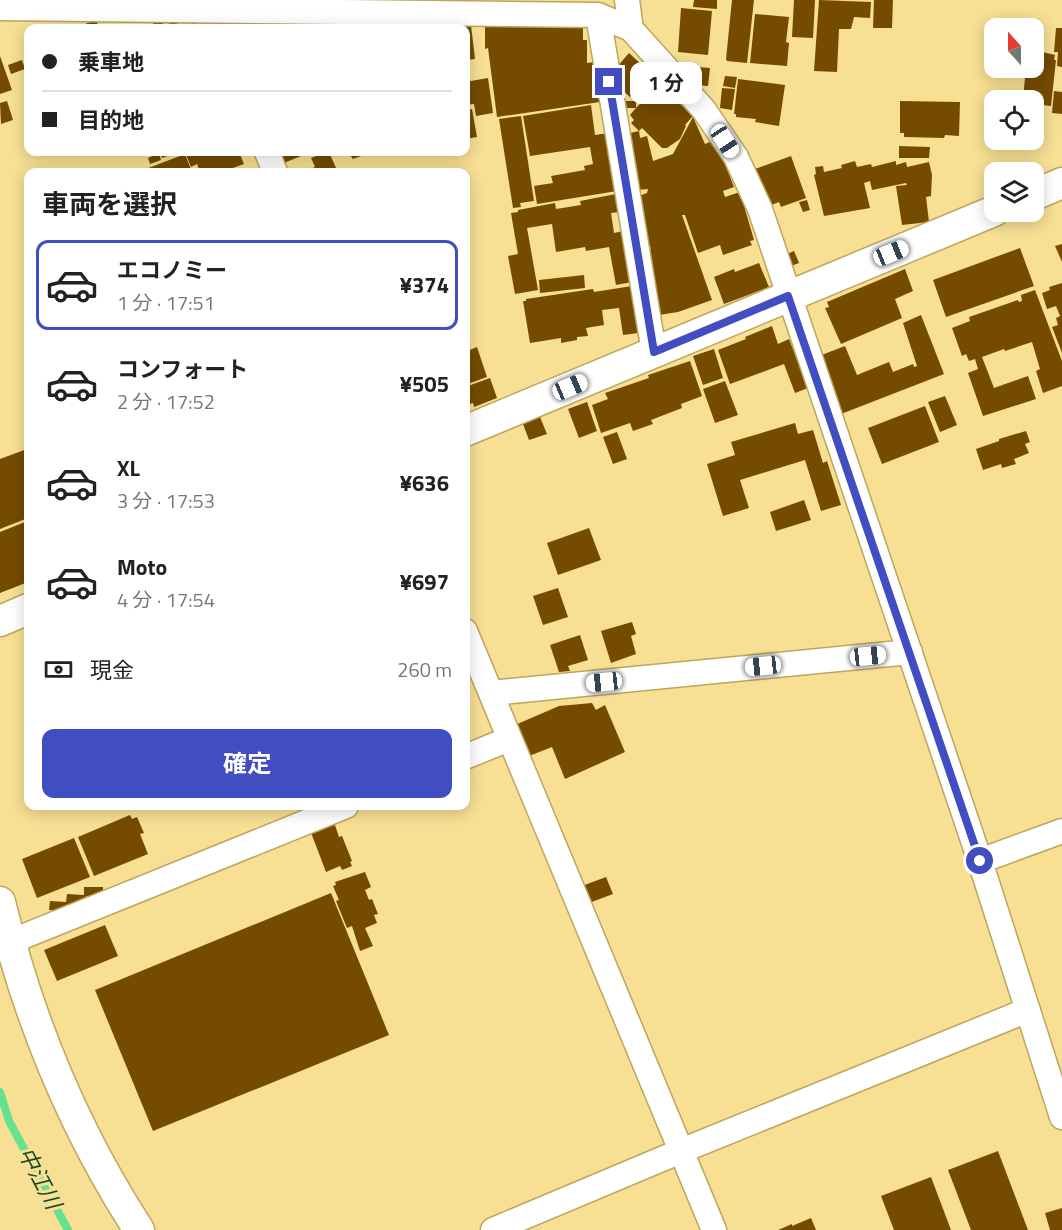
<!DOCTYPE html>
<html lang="ja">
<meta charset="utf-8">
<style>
body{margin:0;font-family:"Titillium Web","Noto Sans JP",sans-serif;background:#f6f6f6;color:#222;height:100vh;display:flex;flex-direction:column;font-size:22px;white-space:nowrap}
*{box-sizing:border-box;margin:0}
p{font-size:20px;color:#767676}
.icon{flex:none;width:33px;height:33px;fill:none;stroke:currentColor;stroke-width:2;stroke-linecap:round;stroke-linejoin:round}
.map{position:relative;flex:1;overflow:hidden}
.drawer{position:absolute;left:24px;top:168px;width:446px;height:642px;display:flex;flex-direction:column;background:#fff;border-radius:12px;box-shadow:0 3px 15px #0003}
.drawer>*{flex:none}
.guide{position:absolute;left:24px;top:24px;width:446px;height:132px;border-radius:12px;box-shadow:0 3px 15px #0003;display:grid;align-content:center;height:132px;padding:0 18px;background:#fff}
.needle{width:39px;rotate:339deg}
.fabs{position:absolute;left:984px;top:18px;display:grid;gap:12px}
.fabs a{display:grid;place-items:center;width:60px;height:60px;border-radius:12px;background:#fff;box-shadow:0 3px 15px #0003;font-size:30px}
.end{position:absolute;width:27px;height:27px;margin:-14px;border:8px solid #404ec2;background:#fff;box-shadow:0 0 0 3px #fff}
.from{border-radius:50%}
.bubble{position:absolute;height:42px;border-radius:12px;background:#fff;box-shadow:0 3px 15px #0003;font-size:20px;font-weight:700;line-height:42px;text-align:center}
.car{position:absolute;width:18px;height:36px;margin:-18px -9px;border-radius:8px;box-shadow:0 0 4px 2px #0007;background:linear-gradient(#fff 24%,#345 0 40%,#fff 0 76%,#345 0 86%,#fff 0)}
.guide b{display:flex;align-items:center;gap:21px;height:57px;font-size:22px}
.guide b+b{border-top:2px solid #e0e0e0}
.guide i{width:15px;height:15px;background:#222}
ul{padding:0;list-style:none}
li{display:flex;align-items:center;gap:18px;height:90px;margin:0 12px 9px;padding:0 6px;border:3px solid transparent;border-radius:12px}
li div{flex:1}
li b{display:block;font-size:22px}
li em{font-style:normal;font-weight:700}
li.on{border-color:#404ec2}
li>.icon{width:54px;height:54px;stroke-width:1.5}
h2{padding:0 18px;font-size:27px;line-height:72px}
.pay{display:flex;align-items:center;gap:15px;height:66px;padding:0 18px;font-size:22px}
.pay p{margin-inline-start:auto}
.primary-button{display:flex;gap:12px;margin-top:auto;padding:12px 18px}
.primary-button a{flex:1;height:69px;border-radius:12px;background:#404ec2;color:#fff;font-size:24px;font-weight:700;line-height:69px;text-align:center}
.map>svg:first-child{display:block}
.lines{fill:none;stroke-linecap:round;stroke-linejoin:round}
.stream{stroke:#64e290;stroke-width:8}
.building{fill:#754b00}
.minor-casing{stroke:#bda65c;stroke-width:27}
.tertiary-casing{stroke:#bda65c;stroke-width:33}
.minor{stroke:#fff;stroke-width:24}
.tertiary{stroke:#fff;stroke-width:30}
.route{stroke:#404ec2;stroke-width:8}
.labels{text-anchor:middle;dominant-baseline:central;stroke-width:6;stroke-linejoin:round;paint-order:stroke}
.water-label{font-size:22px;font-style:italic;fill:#154828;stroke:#f7df94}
</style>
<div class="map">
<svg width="1062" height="1230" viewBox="0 0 1062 1230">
<rect width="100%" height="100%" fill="#f7df94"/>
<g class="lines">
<!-- stream -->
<path class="stream" d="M0,1092L9,1121L68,1230"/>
</g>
<!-- building -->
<path class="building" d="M694,0H717V9L693,7Z
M732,0H754L747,63L727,61L726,59Z
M794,0H815L813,38L792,37Z
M819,0L871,2L870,18L854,17L851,29H839L837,72L814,71Z
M874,0H893L892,28H873Z
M681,8L712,11L708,55L678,52Z
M755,14L789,17L786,42L789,43L787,66L750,63Z
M96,20L99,28H74Z
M162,21L164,25L177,21L178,27L194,23L195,28H155L153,23Z
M318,24L364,26V28H318Z
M471,25L475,59L465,60V28H452V27Z
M485,26H583V40H587V63L595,62L600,102L497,117L488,48L485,49Z
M1056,28H1062V67L1057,66L1058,52H1054Z
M1034,50L1055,55L1054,60H1056L1051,106L1034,104V99L1023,98L1026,68H1034Z
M629,53L658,80L646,93L644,91L639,96L635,92L630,97L619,87L623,83L618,79L622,74L616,68Z
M0,56L12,90L0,94Z
M22,60L25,69L11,74L8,65Z
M698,67L710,68L708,86L696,85Z
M725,76L737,77L735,88L723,86Z
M488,78L493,113L476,116L474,104L465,105V82Z
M738,79L785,85L779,126L755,122L756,119L736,117V114H734Z
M663,88L693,116L685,125L686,126L680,139L667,148H662L642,128L639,131L631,123L634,120L630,115L636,108H623V101H636V108L644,100L651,101Z
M722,88L735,89L732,110L720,108Z
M1054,91L1062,92V114L1052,113Z
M7,101L13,120L1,124L0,103Z
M900,101L960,102L959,136L945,135L944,138L904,137V133H900Z
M591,105L595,135L608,133L617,191L537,204L534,186L553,183L551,176L585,170L584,166L593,164L590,147L530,156L523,116Z
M472,109L477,137L465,139V110Z
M521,116L534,201L520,203L521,207L513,208L499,119Z
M693,117L705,144L712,141L725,164L734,187L723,191L725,197L740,192L754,240L750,241L752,245L723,255L720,245L698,253L685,215H682L712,300L678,312L659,315L647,250L651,249L644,228L639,196L647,193L648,189L637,190L630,133L639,131L640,138L647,136L653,161L673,154Z
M899,146L930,147L929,158H899Z
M160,152H179L162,158Z
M185,152H239L244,164L222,172H200L197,164L191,167Z
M279,152H311L284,163Z
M326,152H329L336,168L325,172H303L315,167L311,158Z
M348,152H363L364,155L353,159Z
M159,153L161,160L150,164L148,158Z
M185,154L192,172H138Z
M791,156L806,198L781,207L779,202L769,206L755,169Z
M855,161L857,167L871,164L872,167L896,161V165L906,162L907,167L929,162L932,175L931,196L926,197L929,222L902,225L896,186L907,185L906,183L872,190L870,181L864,183L870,208L824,216L814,175L816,174L815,167L823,166L824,172L842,168L841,165Z
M616,194L619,212L611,213L614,233L623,231L632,282L616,285L609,247L586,251L585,247L556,252L552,224L527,228L538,290L515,294L508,256L518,254L511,213L518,212V210L555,203L556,209L581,205L580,201Z
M807,200L810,210L803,212L799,202Z
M1062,244V262L1055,246Z
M1020,248L1034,286L946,317L933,280Z
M794,251L799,263L791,266L787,254Z
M759,263L769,287L724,304L714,277L734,269L735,272Z
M905,269L913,291L895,299L902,318L841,344L825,308L829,307L827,302Z
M584,275L585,288L540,293L539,280Z
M1062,283V353L1052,327L1058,325L1056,318L1060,316L1056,306L1047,309L1042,293L1050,290L1049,287Z
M632,286L639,333L623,335L619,308L602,310L604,325L586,328L588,336L577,337V340L561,343V338L530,343L523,301H526V299L593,289L594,292Z
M1035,290L1062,361V386L1043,393L1036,371L1040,369L1032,342L1005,351L1004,349L982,357L994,388L1028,376L1036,399L983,416L968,373L978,369L975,359L969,361L966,354L962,356L952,328L970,321L969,317L1018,300L1019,302L1022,301L1021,295Z
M921,315L944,374L841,414L819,356L845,346L857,375L889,362L893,372L913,364L914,367L917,366L903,323Z
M772,326L778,344L789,339L808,388L795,393L784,364L730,384L718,350L746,339L745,337Z
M477,347L487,377L465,385V352Z
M714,349L723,378L703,385L693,356Z
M690,361L702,396L681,404L682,408L651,420L653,424L633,431L630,423L601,433L592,405L608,399L605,393L649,378L648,375Z
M490,378L497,398L474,407L473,403L467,405L465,387Z
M725,381L738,415L715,423L703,389Z
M945,396L957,425L940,432L928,402Z
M587,402L597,431L579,438L568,409Z
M925,406L939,442L882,464L868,428Z
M540,417L547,434L529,440L523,424Z
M795,423L798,434L813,430L823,463L827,461L841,505L821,511L805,460L740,480L749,508L723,516L707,464L735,455L731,442Z
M1026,431L1030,442L1025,444L1029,453L1014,459L1016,464L1002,468L1001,464L983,470L976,449L999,441V439Z
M617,432L627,459L613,464L603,437Z
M27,449L28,518L0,529V459Z
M804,500L811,520L776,531L770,512Z
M25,522L28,530V582L0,593V532Z
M589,528L601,560L558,575L547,543Z
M558,588L568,617L543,625L533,596Z
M632,622L636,634L631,636L636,654L611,663L601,631Z
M580,635L588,660L568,666L570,671L559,672L550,645Z
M592,703L596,710L605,705L625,752L565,779L552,747L529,756L515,725L559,706Z
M130,815L132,819L137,817L144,833L140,834L148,854L94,876L78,837Z
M331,822L332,826L335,825L339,837L342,836L352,861L350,862L352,866L342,870L340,866L326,872L310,830Z
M74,838L90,877L37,898L22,859Z
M365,872L371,887L365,890L369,900L372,899L378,914L374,915L377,923L365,928L373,946L360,951L352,926L347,928L336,901L339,900L333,886L336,885L335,882Z
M606,877L613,894L589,903L582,886Z
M84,887H103V897L86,896V904H70L69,911L49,910L50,901L66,902L67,894L84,895Z
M331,893L389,1035L153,1131L95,990Z
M105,925L118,956L57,981L44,950Z
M998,1151L1028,1230H971L948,1170Z
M931,1177L951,1230H894L881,1196Z
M1062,1208V1230H1050L1045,1213Z
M811,1218L816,1230H778L792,1224V1226Z"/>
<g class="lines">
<defs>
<path id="minor" d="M627,0L631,29
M0,8L598,15L631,29L704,110L736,157L760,209L980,861L1062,1117
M598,15L654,352
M267,152L275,172
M465,631L714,1230
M491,693L910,652
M465,757L509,739
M980,861L1062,831
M0,946L346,806
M493,1230L681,1151L1028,1010"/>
<path id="tertiary" d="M1034,195L1062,183
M465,431L994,211
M0,621L28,609
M0,902C28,1018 74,1130 139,1230"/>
</defs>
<!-- minor casing -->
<use href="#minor" class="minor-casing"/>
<!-- tertiary casing -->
<use href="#tertiary" class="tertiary-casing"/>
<!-- minor -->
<use href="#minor" class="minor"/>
<!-- tertiary -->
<use href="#tertiary" class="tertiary"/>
</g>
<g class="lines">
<!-- route -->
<path class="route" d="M609,82L654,352L788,296L980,861"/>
</g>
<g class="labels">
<!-- water labels -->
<g class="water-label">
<text transform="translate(40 1178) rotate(62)">中江川</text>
</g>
</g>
</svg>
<div class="fabs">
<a><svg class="needle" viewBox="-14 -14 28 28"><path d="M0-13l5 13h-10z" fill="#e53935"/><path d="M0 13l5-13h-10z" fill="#767676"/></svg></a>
<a><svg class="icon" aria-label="locate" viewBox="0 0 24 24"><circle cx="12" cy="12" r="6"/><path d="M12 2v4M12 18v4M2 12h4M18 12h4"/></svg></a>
<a><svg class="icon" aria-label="layers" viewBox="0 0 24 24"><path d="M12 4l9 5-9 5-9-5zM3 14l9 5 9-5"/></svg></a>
</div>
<i class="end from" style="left:980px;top:861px"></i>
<i class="end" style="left:609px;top:82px"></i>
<div class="bubble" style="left:630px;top:62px;width:72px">1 分</div>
<i class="car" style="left:725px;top:141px;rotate:147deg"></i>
<i class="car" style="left:891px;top:253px;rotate:68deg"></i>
<i class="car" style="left:570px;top:387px;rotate:67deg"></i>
<i class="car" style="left:868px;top:656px;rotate:84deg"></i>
<i class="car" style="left:763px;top:666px;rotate:264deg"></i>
<i class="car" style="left:604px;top:682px;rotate:264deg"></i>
<div class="guide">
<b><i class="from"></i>乗車地</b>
<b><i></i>目的地</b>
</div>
<section class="drawer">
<h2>車両を選択</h2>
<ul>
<li class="on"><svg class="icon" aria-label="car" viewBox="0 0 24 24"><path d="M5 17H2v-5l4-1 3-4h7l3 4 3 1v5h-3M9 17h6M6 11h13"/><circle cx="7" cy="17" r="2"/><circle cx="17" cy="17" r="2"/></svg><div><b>エコノミー</b><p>1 分 · 17:51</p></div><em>¥374</em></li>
<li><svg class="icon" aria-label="car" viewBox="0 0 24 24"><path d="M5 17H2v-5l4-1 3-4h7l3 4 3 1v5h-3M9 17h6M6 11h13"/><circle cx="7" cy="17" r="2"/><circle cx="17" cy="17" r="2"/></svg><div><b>コンフォート</b><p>2 分 · 17:52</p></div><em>¥505</em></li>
<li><svg class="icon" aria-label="car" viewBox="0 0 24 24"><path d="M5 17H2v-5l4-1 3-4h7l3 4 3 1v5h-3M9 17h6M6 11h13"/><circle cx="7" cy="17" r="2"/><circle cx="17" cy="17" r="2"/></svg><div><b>XL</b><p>3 分 · 17:53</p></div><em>¥636</em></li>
<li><svg class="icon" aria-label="car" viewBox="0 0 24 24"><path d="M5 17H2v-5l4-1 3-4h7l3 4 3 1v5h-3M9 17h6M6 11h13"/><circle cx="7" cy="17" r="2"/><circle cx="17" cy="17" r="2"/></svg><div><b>Moto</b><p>4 分 · 17:54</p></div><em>¥697</em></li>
</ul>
<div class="pay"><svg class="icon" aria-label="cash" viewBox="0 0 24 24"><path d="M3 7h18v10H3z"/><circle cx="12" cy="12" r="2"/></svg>現金<p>260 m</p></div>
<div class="primary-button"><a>確定</a></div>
</section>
</div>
